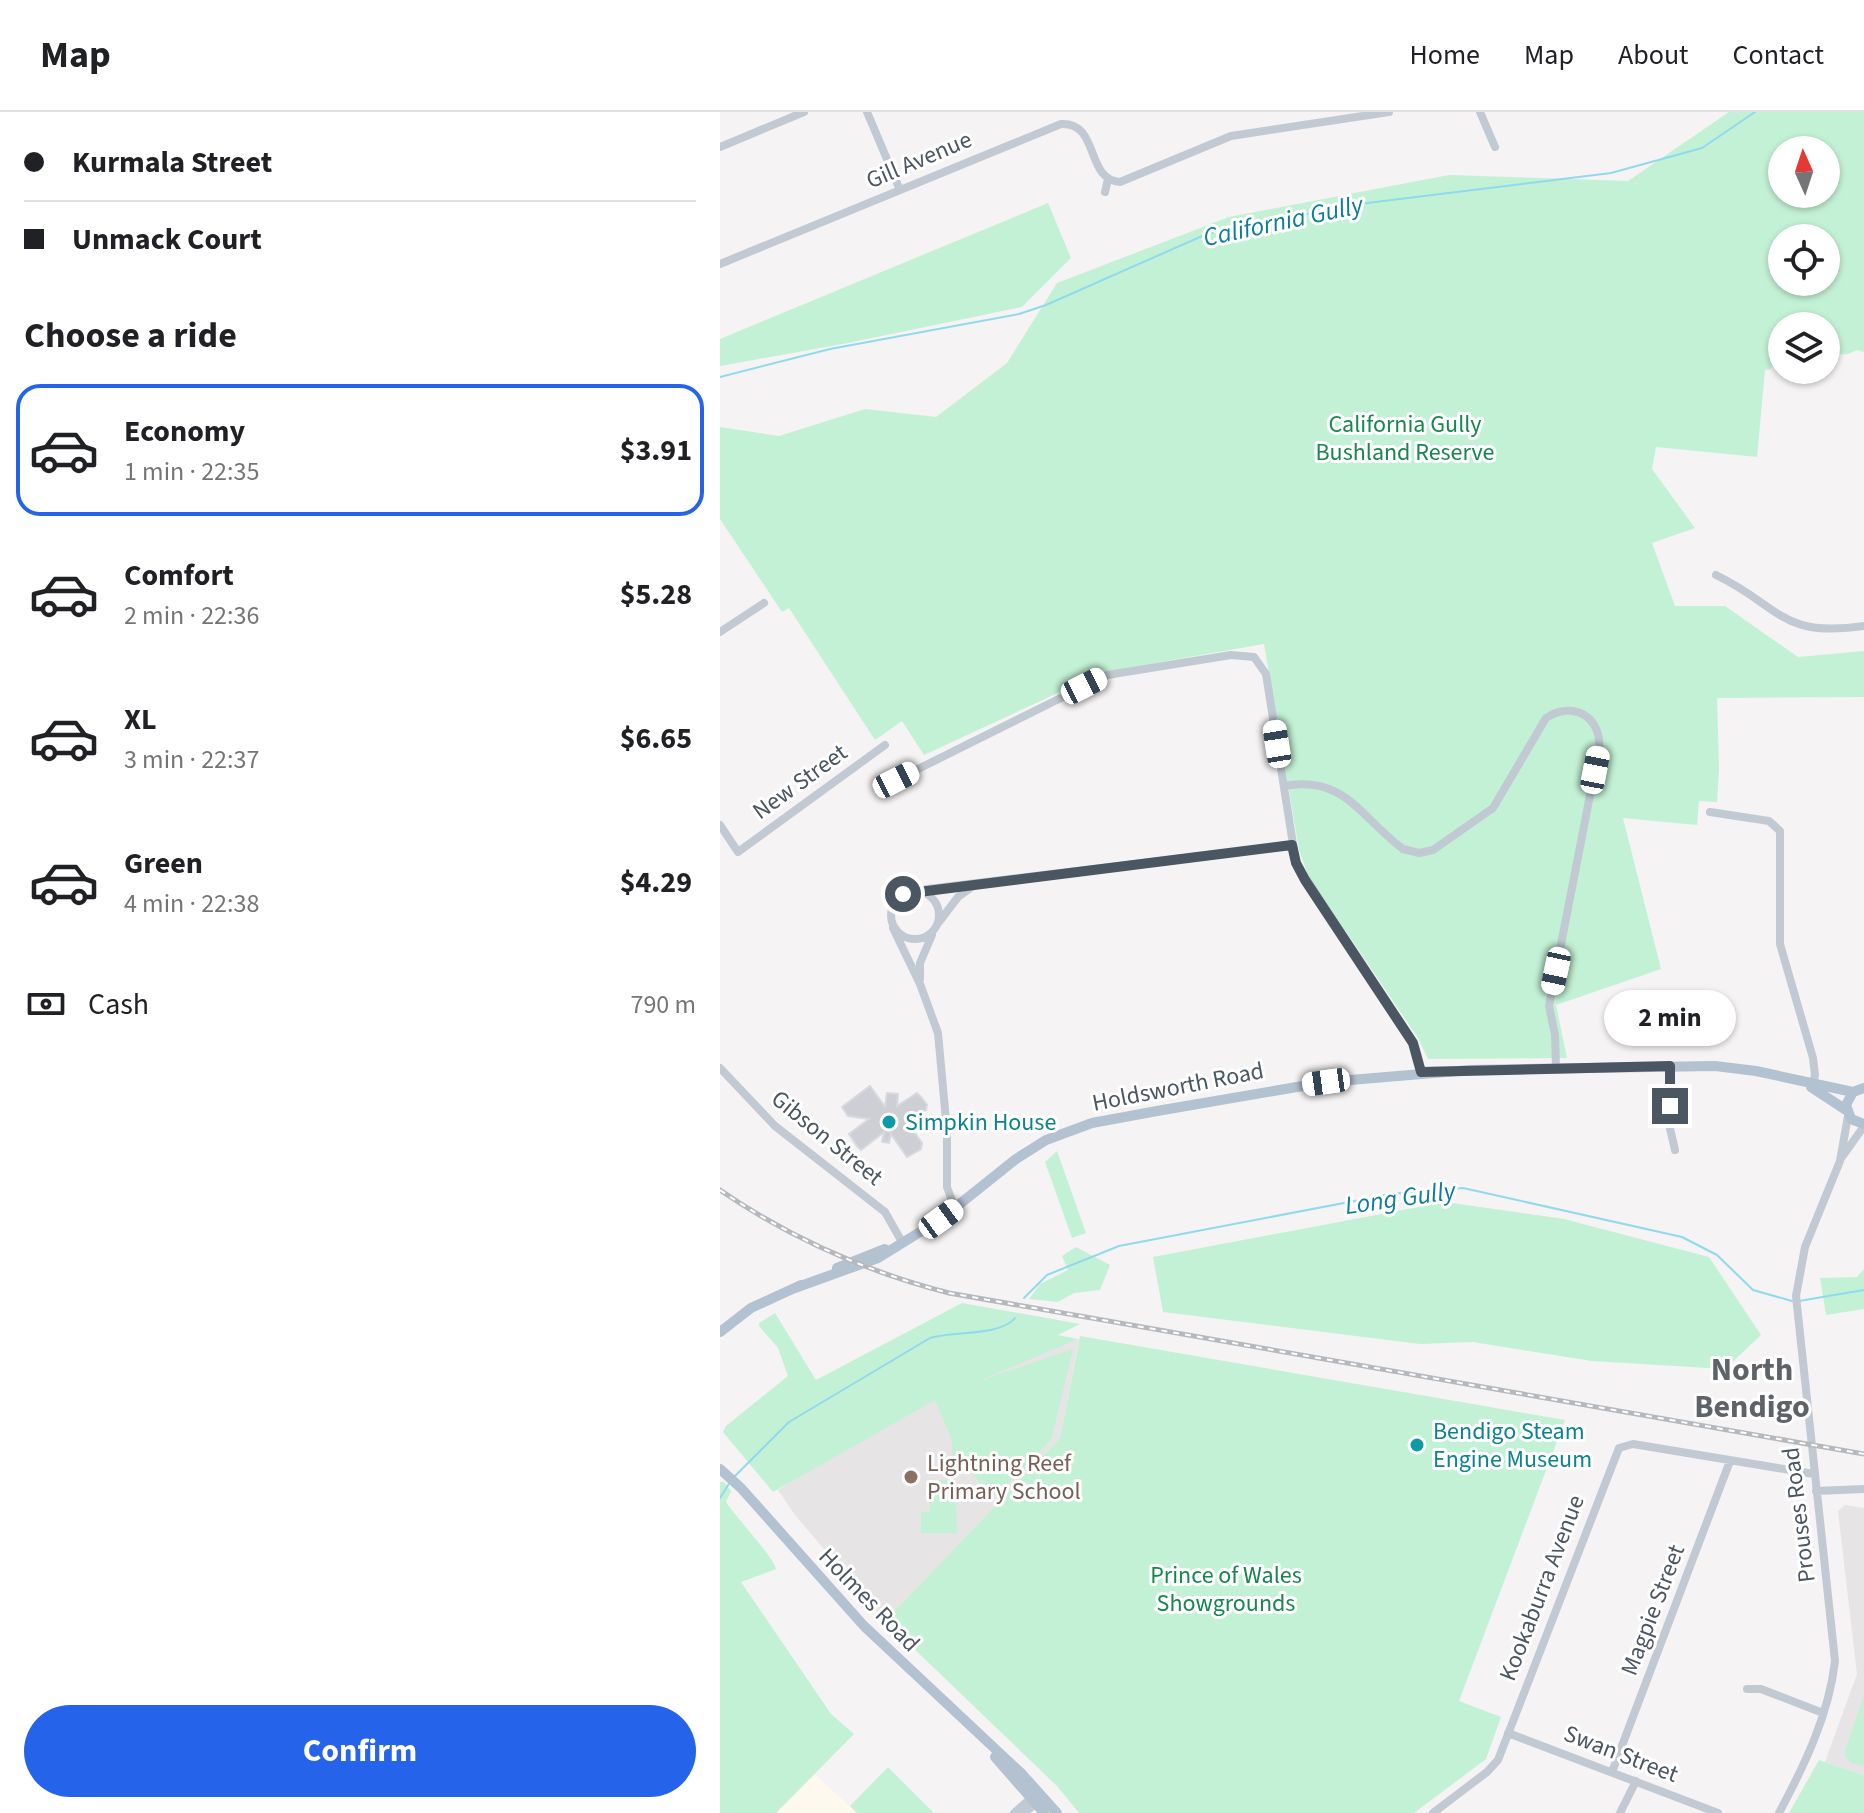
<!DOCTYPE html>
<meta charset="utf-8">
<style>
body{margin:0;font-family:"Source Sans 3",sans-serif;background:#f2f2f2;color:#202124;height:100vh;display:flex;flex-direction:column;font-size:30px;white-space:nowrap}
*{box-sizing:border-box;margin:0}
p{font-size:26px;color:#757577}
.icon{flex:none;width:44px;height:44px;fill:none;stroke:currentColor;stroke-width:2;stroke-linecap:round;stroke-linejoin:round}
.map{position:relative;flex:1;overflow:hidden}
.panel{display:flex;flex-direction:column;background:#fff;width:720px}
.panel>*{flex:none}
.top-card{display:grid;align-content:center;height:176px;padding:0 24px;background:#fff}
.needle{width:52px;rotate:357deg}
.tools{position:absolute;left:1048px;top:24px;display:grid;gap:16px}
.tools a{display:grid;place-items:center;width:72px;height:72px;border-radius:50%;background:#fff;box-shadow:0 2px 6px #0004;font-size:40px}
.end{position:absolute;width:36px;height:36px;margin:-18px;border:10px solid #4a5661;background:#fff;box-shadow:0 0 0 4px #fff}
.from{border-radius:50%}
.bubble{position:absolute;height:56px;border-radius:28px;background:#fff;box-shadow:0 2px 6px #0004;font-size:26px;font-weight:700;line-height:56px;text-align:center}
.car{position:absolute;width:24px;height:48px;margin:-24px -12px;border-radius:10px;box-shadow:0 0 6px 2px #0007;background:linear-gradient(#fff 24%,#345 0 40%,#fff 0 76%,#345 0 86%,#fff 0)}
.top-card b{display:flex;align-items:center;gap:28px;height:76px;font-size:30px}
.top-card b+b{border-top:2px solid #e0e0e0}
.top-card i{width:20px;height:20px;background:#202124}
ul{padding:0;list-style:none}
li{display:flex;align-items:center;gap:24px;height:132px;margin:0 16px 12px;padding:0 8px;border:4px solid transparent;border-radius:24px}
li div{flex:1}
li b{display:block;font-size:30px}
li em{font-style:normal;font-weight:700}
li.selected{border-color:#2563eb}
li>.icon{width:72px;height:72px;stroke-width:1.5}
h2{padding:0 24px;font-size:36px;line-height:96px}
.pay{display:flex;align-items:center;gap:20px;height:88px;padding:0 24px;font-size:30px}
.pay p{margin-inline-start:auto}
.cta{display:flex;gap:16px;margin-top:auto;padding:16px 24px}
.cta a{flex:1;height:92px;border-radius:48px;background:#2563eb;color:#fff;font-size:32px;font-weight:700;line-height:92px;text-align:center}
header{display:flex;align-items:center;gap:48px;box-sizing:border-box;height:112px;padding:0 40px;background:#fff;border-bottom:2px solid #e0e0e0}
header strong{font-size:38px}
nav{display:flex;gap:44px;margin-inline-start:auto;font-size:28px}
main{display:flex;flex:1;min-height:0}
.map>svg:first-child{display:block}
.commercial{fill:#fdf9ef}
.education{fill:#e6e4e5}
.green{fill:#c3f1d5;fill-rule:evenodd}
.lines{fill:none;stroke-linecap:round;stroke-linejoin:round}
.stream{stroke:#90daee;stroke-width:2}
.building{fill:#cdcfd5;stroke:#d7d9de;stroke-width:2}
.minor{stroke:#c1cad2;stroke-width:8}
.major{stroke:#b3c2d1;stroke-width:10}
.rail-casing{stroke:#b5b8bd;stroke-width:5}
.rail{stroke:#fff;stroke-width:2;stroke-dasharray:6;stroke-linecap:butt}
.route{stroke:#4a5661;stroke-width:10}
.culture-dot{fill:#0f9aa8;stroke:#fff;stroke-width:3}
.education-dot{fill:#8d6e63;stroke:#fff;stroke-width:3}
.labels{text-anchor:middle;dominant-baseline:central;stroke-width:6;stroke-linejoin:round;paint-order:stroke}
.street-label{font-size:24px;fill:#4a5661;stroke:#fff}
.park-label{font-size:24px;fill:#17864f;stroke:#fff}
.culture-label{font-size:24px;fill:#0d838f;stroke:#fff;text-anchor:start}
.education-label{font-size:24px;fill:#785e54;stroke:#fff;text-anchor:start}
.water-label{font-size:26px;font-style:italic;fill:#0c7c9b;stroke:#fff}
.district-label{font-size:32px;font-weight:bold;fill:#5f6368;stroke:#fff}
</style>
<header>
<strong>Map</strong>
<nav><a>Home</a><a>Map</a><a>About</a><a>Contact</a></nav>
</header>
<main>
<section class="panel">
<div class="top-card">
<b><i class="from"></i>Kurmala Street</b>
<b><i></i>Unmack Court</b>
</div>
<h2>Choose a ride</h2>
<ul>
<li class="selected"><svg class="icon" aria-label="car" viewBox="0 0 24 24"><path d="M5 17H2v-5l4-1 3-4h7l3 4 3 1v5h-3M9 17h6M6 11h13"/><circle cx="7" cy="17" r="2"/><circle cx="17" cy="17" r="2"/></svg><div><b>Economy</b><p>1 min · 22:35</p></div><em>$3.91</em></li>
<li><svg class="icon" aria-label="car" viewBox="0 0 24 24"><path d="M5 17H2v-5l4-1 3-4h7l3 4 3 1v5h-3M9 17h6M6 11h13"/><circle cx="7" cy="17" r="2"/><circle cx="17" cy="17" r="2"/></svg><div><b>Comfort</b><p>2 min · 22:36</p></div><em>$5.28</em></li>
<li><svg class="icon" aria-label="car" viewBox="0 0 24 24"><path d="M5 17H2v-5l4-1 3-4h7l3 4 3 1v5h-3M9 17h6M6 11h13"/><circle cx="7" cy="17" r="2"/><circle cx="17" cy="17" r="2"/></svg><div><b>XL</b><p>3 min · 22:37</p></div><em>$6.65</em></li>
<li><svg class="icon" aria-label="car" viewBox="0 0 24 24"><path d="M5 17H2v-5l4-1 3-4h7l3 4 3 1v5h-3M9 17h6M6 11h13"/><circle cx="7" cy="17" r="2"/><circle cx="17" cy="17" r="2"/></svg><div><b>Green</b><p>4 min · 22:38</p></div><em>$4.29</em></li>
</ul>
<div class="pay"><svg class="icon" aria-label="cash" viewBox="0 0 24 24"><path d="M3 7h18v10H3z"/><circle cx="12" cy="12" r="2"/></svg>Cash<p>790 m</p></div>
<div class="cta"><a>Confirm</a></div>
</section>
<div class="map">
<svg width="1144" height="1701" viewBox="0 0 1144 1701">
<rect width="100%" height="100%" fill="#f5f3f3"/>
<!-- commercial -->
<path class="commercial" d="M95,1662L137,1701H56Z"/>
<!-- education -->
<path class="education" d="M359,1227L340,1326L165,1509L75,1403L58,1378L216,1277Z
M1125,1393L1144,1396V1663L1105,1650L1137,1562L1118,1399Z"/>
<!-- green -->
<path class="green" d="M1009,0H1144V240L1137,238L1128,242L1106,243V214H1062V245H1053L1051,257L1045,258L1037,345L936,335L932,357L975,416L932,431L955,494H1005L1078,545L1144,539V585L997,586L999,656L997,690L979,689L977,713L903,706L941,857L836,893L847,946L708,947L698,926L625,818L622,819L589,766L579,738L544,532L383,560L204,643L182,609L155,628L69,496L62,500L0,407V315L59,324L145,297L216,305L287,251L337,171L509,105L729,63L908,69ZM1062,38H1106V82H1062ZM1062,126H1106V170H1062Z
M328,91L351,146L302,195L128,231L0,254V227Z
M337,1039L366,1121L352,1126L325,1050Z
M725,1090L844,1107L989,1145L1041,1223L1005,1257L872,1249L753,1230L700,1232L443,1200L433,1145Z
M356,1135L390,1153L380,1178L354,1181L338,1190L309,1187L320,1172L348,1158L342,1144Z
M1144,1157V1197L1106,1203L1100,1166L1137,1165Z
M242,1191L360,1212L338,1223L358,1227L256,1270L353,1237L331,1328L274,1385L232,1342V1328L215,1288L53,1380L3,1320L6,1314L68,1264L58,1236L39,1214V1211L55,1201L96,1268Z
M360,1224L845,1308L739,1589L781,1605L766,1647L694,1701H359L337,1674L165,1509L340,1326Z
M235,1368L237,1421H201V1400L210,1399V1369Z
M0,1370H4L11,1379L6,1390C15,1404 55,1447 56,1457L21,1470L111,1602L134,1622L56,1701H0Z
M1144,1583V1654L1131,1651L1124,1642Z
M1099,1648L1144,1663V1701H1069Z
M168,1655L214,1701H137L130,1694Z"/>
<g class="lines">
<!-- stream -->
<path class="stream" d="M0,265L110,237L299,202L326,193L489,121L639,92L891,61L982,36L1035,0
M304,1186L327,1163L399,1134L671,1082L743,1076L962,1125L997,1143L1033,1178L1072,1189
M1079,1189L1144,1178
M14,1365L69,1310L210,1226C233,1219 281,1224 295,1206
M0,1386L10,1370"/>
</g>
<!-- building -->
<path class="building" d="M150,974L165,995L167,981L178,982L177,994L197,981L201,985L207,993L206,998L188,1012L202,1031L201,1037L187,1045L171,1022L169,1031L162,1030L164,1020L141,1038L137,1034L129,1022L149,1007L128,1004L122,995Z"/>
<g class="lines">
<!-- minor -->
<path class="minor" d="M147,0L180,78
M760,0L775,35
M0,35L84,0
M385,80L388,67
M0,152L341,12C380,10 365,68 400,70L511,24L669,0
M996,463C1062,495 1060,526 1144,514
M0,520L44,491
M176,668L387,563L511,543L534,545L546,562L576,751L693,931L701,960
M564,674C625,663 640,705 683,737L699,741L713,738L773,696L826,606C853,588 882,605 879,637L829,894L835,923L836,957
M990,700L1049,709L1060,719V832L1093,946L1095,963L1092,976
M0,713L18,740L165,633
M200,778L572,733
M171 803a24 24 0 1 1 48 0a24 24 0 1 1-48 0Z
M219,810L238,785L253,774
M173,816L200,872L218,921L227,1019V1075L235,1097
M200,867V851L212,823
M950,954L949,1012L955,1038
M0,956L55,1014L165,1100L182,1130
M1122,1045L1144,1014
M1096,1379L1144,1377
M1027,1577H1041L1103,1601
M788,1621L998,1701
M892,1660L1010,1349
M294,1701L311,1686
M303,1701L316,1692
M713,1701L767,1660L778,1648L899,1336L913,1332L1094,1362
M900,1701L916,1669
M1059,1701C1084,1654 1109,1603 1115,1549L1076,1184L1085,1135L1120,1049L1128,1004"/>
<!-- major -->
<path class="major" d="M1091,975L1126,998
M1144,976L1133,980L1126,993L1131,1007L1144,1012
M117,1156L165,1137
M75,1176L158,1146L221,1107L296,1047L326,1028L372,1011L437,999L606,970L750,958L995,954L1036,959L1133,980
M0,1220L31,1196L81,1173
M0,1357L21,1376L144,1514L302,1662L337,1701
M275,1645L324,1701"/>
<defs>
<path id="rail" d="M0,1078C70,1126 147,1160 229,1181L1144,1342"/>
</defs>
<!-- rail casing -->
<use href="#rail" class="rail-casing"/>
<!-- rail -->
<use href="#rail" class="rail"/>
</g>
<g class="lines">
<!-- route -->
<path class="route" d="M183,782L572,733L576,751L585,768L693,931L701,960L950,954V994"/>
</g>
<!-- markers -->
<g class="culture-dot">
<circle cx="169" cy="1010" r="8"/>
<circle cx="697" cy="1333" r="8"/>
</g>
<circle class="education-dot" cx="191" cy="1365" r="8"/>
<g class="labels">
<!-- street labels -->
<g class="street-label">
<text transform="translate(199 48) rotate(-23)">Gill Avenue</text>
<text transform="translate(80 670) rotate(-36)">New Street</text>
<text transform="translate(458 975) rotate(-11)">Holdsworth Road</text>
<text transform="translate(107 1026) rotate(39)">Gibson Street</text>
<text transform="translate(1079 1403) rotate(-97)">Prouses Road</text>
<text transform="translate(822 1476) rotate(-69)">Kookaburra Avenue</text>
<text transform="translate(149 1488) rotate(46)">Holmes Road</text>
<text transform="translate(933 1498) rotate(-69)">Magpie Street</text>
<text transform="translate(901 1642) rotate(21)">Swan Street</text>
</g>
<!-- park labels -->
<g class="park-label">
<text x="685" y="312">California Gully<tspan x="685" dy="28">Bushland Reserve</tspan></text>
<text x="506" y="1463">Prince of Wales<tspan x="506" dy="28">Showgrounds</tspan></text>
</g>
<!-- culture labels -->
<g class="culture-label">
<text x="185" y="1010">Simpkin House</text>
<text x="713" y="1319">Bendigo Steam<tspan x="713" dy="28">Engine Museum</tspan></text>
</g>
<!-- education labels -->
<g class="education-label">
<text x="207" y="1351">Lightning Reef<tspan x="207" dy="28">Primary School</tspan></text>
</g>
<!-- water labels -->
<g class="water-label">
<text transform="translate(563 109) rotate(-12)">California Gully</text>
<text transform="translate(680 1086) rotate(-8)">Long Gully</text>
</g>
<!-- district labels -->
<g class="district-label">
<text x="1032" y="1258">North<tspan x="1032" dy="37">Bendigo</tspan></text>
</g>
</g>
</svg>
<div class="tools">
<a><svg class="needle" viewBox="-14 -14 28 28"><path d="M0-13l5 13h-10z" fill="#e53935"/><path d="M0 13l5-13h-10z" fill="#757577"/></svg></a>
<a><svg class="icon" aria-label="locate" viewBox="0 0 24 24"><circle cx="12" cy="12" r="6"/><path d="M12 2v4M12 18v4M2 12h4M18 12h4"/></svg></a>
<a><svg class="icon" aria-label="layers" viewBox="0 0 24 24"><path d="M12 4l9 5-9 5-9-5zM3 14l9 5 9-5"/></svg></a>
</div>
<i class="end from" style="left:183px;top:782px"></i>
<i class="end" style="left:950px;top:994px"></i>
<div class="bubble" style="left:884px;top:878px;width:132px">2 min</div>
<i class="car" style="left:364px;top:574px;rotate:63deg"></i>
<i class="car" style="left:557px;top:632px;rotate:351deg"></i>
<i class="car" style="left:875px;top:658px;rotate:11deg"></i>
<i class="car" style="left:176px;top:668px;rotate:63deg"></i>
<i class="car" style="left:836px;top:859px;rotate:192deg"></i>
<i class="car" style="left:606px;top:970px;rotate:262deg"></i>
<i class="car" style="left:221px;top:1107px;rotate:54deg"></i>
</div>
</main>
